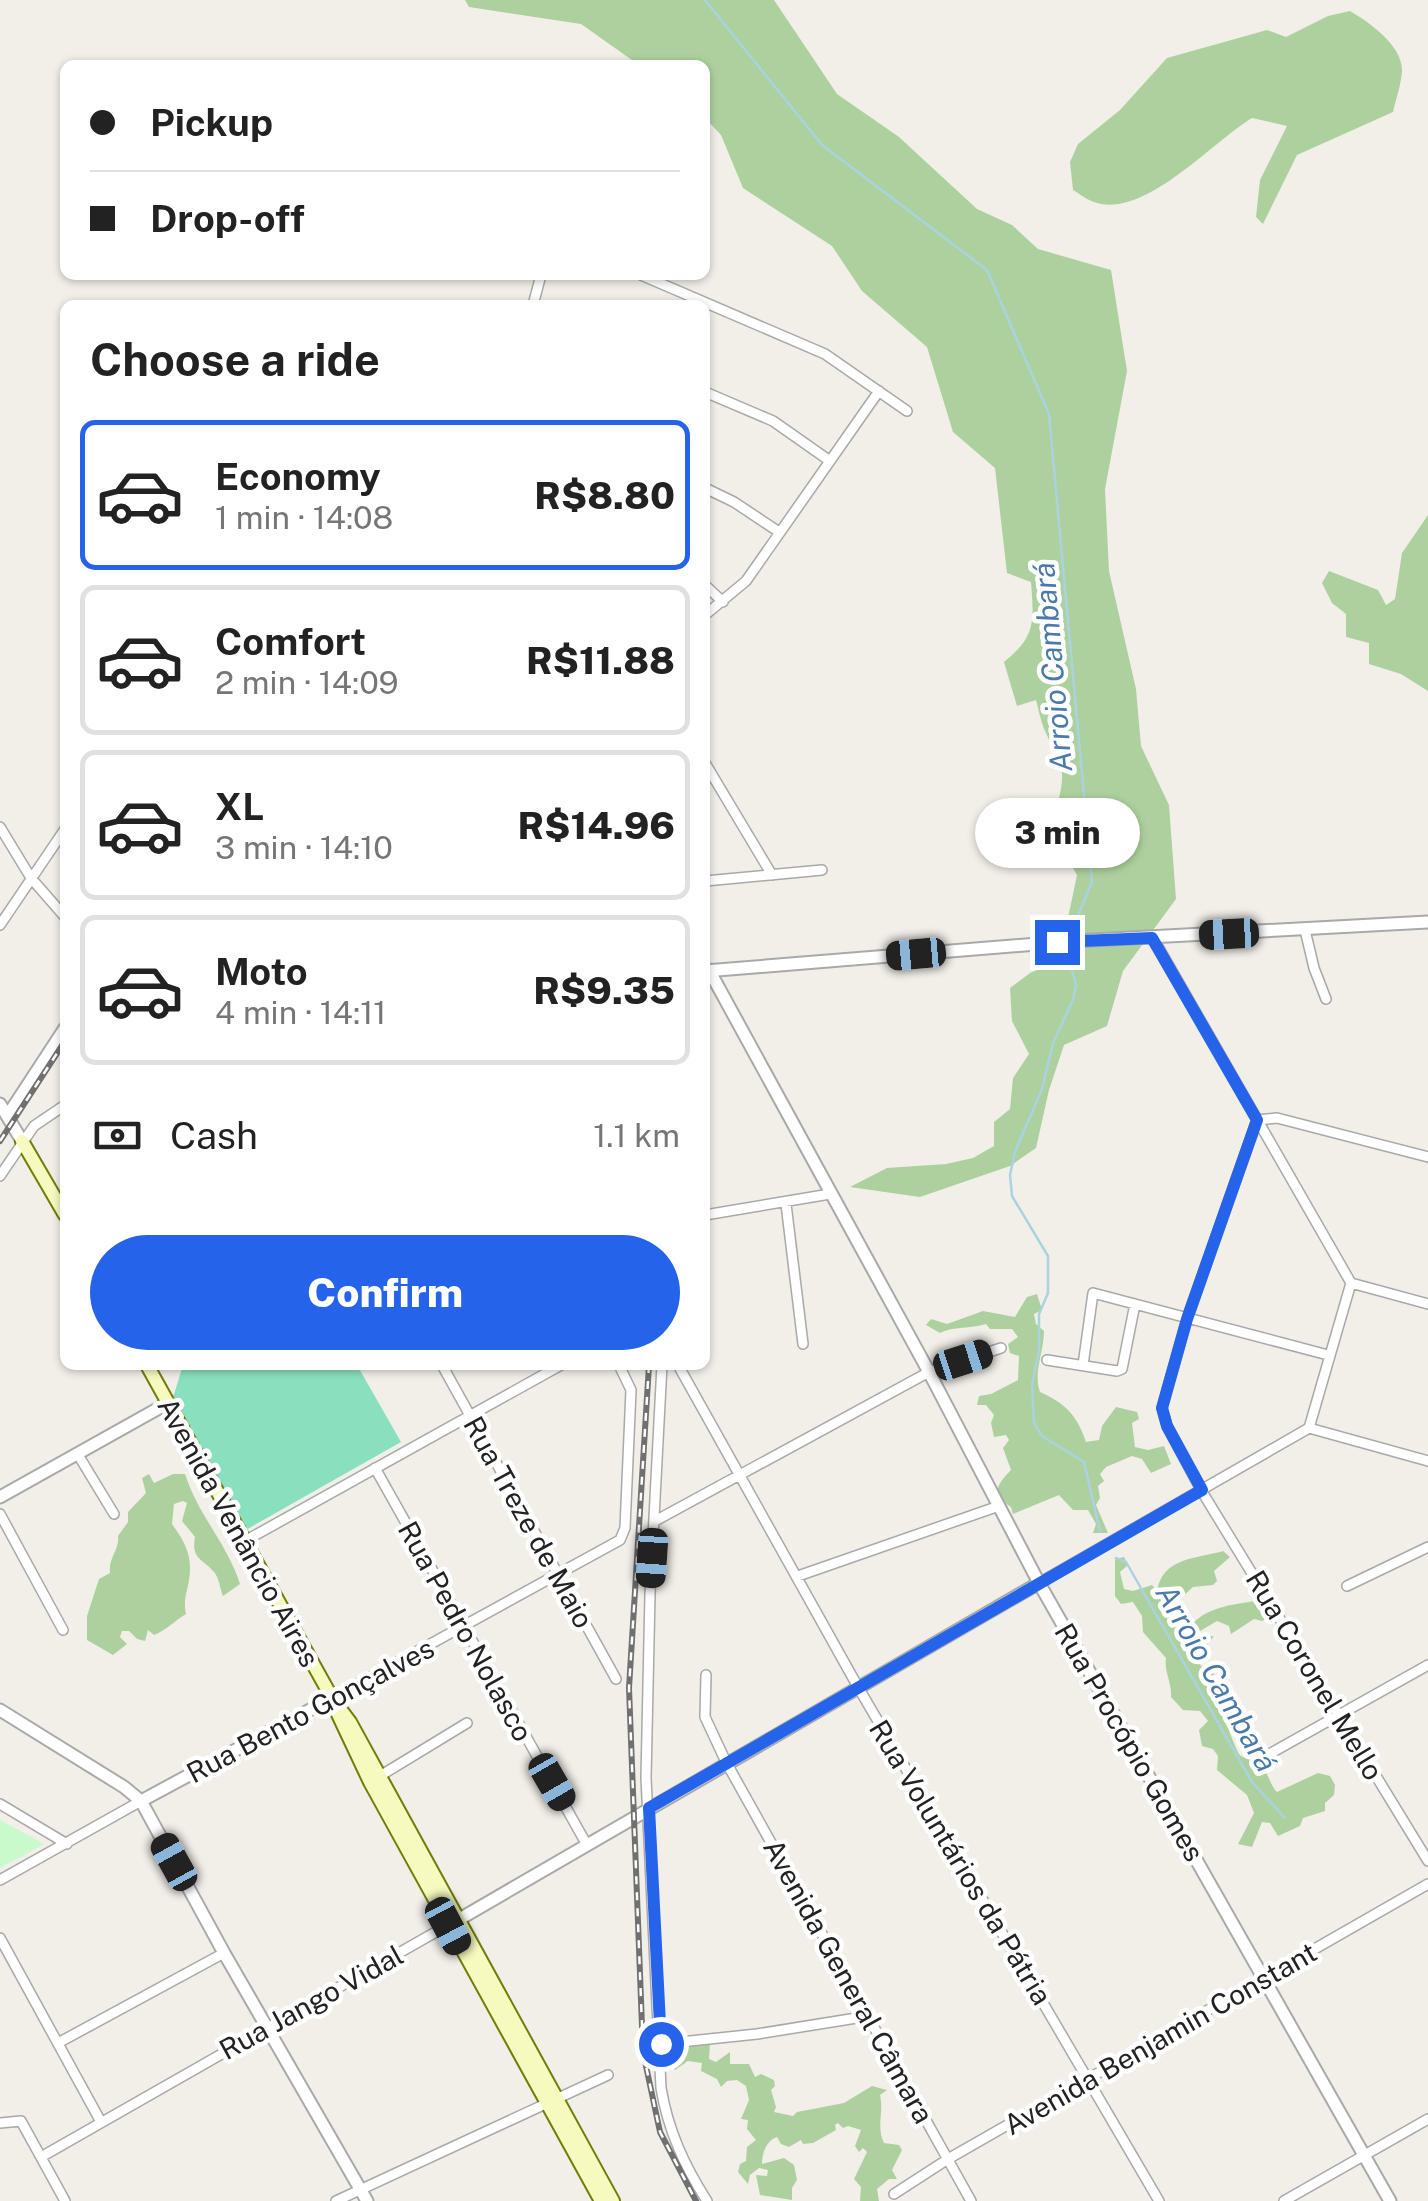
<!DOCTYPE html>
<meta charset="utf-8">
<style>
body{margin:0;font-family:"Public Sans",sans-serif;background:#f6f6f6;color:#222;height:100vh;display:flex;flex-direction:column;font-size:38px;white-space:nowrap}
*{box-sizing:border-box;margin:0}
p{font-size:32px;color:#767676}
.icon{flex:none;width:55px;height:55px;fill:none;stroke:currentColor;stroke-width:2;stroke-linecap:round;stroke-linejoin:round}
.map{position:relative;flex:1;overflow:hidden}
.details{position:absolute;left:60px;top:300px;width:650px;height:1070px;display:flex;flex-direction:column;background:#fff;border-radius:15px;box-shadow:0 2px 8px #0004}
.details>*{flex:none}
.hud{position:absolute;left:60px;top:60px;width:650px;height:220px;border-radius:15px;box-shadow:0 2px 8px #0004;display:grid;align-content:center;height:220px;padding:0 30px;background:#fff}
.end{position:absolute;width:45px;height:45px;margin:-22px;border:12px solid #2563eb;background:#fff;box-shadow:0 0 0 5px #fff}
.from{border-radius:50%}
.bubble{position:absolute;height:70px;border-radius:35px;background:#fff;box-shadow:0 2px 8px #0004;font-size:32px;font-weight:800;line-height:70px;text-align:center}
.car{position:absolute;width:30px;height:60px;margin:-30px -15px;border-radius:12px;box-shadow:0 0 8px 2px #0007;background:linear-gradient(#222 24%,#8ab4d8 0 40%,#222 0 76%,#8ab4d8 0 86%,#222 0)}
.hud b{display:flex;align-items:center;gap:35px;height:95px;font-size:38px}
.hud b+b{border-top:2px solid #e0e0e0}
.hud i{width:25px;height:25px;background:#222}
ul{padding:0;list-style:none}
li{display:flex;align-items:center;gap:30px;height:150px;margin:0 20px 15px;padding:0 10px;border:5px solid #e0e0e0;border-radius:15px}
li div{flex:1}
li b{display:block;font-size:38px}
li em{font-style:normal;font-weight:800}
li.selected{border-color:#2563eb}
li>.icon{width:90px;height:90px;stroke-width:1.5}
h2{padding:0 30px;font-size:45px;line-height:120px}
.pay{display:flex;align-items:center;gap:25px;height:110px;padding:0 30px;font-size:38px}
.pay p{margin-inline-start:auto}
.action{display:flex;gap:20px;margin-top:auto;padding:20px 30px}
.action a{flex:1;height:115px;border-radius:60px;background:#2563eb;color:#fff;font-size:40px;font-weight:800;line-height:115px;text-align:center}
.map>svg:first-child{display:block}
.forest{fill:#add19e}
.park{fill:#c8facc}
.pitch{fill:#88e0be}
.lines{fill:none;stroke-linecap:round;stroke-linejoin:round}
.stream{stroke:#aad3df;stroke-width:2.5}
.minor-casing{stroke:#a9a9a9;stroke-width:12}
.tertiary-casing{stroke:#a9a9a9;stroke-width:15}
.secondary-casing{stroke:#707d05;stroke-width:16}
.minor{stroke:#fff;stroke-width:9}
.tertiary{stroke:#fff;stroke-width:11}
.secondary{stroke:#f7fabf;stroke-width:12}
.rail-casing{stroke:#707070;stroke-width:6}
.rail{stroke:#fff;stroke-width:2.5;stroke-dasharray:8;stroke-linecap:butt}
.route{stroke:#2563eb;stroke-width:12}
.labels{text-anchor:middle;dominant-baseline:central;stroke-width:9;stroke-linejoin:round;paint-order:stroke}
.street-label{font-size:28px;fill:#222;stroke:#fff}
.water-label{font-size:30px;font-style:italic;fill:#4a7aab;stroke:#fff}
</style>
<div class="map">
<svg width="1428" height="2201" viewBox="0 0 1428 2201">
<rect width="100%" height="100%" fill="#f2efe9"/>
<!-- forest -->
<path class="forest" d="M465,0H774L837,94L899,137L977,209L1012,225L1038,249L1111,270L1127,371L1105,489L1109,571L1136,689L1141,746L1169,805L1176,899L1123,971L1107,1026L1064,1045L1049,1090L1036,1148L1010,1166L920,1197L850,1187L887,1168L946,1164L973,1158L994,1146V1122L1010,1109L1013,1078L1029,1054L1012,1021L1010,988L1030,973L1059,961L1077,875L1067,858L1089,830L1093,809L1069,810L1059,798C1067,765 1058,761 1046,733C1041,723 1039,711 1036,700L1017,706L1004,662C1036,636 1034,622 1031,582L1007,573L995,468L953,432L927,347L862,291L832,246L743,188L721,135L705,118V65H639L581,24L469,7Z
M1350,11C1369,22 1403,46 1402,71C1401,85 1396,99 1393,112L1297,155L1263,224L1256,217L1260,180L1287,126L1252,118C1213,141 1144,220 1094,202C1087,200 1080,194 1073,190L1070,162L1078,144L1120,110L1167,58L1267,30L1286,37L1328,16Z
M1428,515V691L1401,674L1369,664V643L1346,637V614L1332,603L1322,583L1329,571L1378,590L1386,605L1395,599L1402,553Z
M1037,1294L1042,1310L1034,1314L1036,1324L1044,1331C1044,1352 1033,1372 1040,1392C1065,1403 1077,1415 1086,1442L1099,1440L1102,1426L1116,1407L1137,1412L1139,1419L1132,1423L1135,1447L1148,1450L1164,1446L1171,1464L1151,1473L1142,1459L1132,1456L1106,1467L1100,1474L1104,1481L1098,1486L1100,1498L1096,1505L1108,1533H1093L1096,1524L1088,1510H1073L1059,1495L1013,1514L1011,1507C990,1493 997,1485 1011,1470L1003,1448L1009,1440L1006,1435L994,1437L991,1423L994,1415L986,1405H977L979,1396L991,1394L1018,1380L1019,1356L1010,1353L1008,1344L1018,1337L1012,1329H990L986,1324C970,1329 954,1326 940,1333L926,1325L931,1319L947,1324L983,1311L1015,1317L1027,1297Z
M149,1474L154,1483L173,1474H185C198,1515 228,1545 240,1584L223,1596C220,1589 219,1577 214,1572C202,1558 191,1559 195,1537L182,1521L187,1503L183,1501L174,1504L172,1524C185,1542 193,1556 189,1580C187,1593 183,1600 186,1614C174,1621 167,1630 154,1635L148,1630L145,1641L137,1639L129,1631H122L120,1637L127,1644L113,1655L87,1640V1616L99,1579L110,1573C108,1558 120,1549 118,1536L128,1522V1512L146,1493L142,1478Z
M1223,1551L1230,1557L1214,1571L1217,1581L1213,1585L1193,1587L1170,1608L1175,1616L1193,1623C1212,1605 1235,1605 1259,1600L1267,1604L1271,1616L1262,1621L1254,1619L1231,1634L1229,1626L1217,1621L1195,1634L1198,1638L1214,1636L1197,1658L1201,1666L1214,1673C1213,1684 1234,1749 1240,1755C1246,1760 1256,1760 1262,1765C1267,1771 1270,1785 1277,1792L1318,1773L1330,1776L1335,1785L1334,1795L1325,1803V1811L1303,1818L1300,1826L1278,1836L1270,1823L1262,1822L1252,1847L1238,1844L1254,1813L1247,1795L1217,1770L1218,1756L1213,1749L1202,1746L1199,1730L1208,1721L1200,1711L1183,1710L1171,1697C1172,1682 1164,1673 1166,1658L1143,1632L1142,1616L1133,1602L1121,1604L1115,1596V1559L1124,1557L1128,1565L1120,1572L1124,1589L1133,1591L1152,1585L1157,1591C1163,1557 1196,1559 1223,1551Z
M697,2044H710L709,2059L716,2062L730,2052V2064H749L755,2077L761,2074L774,2080L775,2086L771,2090L776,2107L774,2112L793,2116L797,2112L844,2103L872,2086L887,2090L880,2095C884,2112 876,2127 884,2143L899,2145L902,2150L892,2170L897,2179H889L877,2189L879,2201H860L861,2187L854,2179L867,2152L863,2148L859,2152L855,2146L861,2130L848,2126L843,2128L838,2123L835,2125L836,2130L813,2143L803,2144L801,2140L789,2147L781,2144L777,2137C766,2141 762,2153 762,2164L784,2158L794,2165L797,2180L792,2188V2200L760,2195L756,2175L767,2176L768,2170L759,2168L750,2175L748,2184L738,2172L740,2164L746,2161L747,2147L756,2140L747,2129L748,2120L741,2119L749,2100L746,2086L737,2080L727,2081L721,2087L717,2079L701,2071L702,2063L688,2061L675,2070L664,2062L666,2052Z"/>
<!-- park -->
<path class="park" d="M0,1820L44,1844L0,1868Z"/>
<!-- pitch -->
<path class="pitch" d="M183,1365H357L401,1442L244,1531L172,1401Z"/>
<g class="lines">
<!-- stream -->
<path class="stream" d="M705,0L822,145L987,270L1049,414L1092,882L1070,935
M1066,947L1076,985L1073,1000L1053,1043L1042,1089L1015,1152L1010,1175L1012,1196L1048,1256V1293L1039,1314V1350L1032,1385L1034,1423L1042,1436L1084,1462L1100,1531
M1116,1558L1126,1562L1252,1782L1285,1818"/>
<defs>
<path id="minor" d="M641,275L825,354L907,411
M533,305L541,275
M705,392L773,421L830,461
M705,488L734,502L779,532
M705,585L723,602
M705,615L746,581L879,391
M705,763L772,875
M0,827L31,878L65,917
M705,881L822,870
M0,925L65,829
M1305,930L1314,968L1326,999
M1153,938L1351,1283L1428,1304
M1428,1157L1277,1118L1257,1120L1187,1319L1162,1408L1167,1426L1201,1490L1428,1861
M0,1176L34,1126L65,1105
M786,1204L803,1344
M705,1215L830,1194
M1351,1283L1309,1428L1428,1461
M1047,1360L1117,1371L1122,1369L1135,1304
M442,1365L616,1679
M662,1365L650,1594L646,1778L661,2088C668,2130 684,2165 707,2201
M678,1365L858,1687L1159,2201
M1083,1365L1093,1293L1328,1355
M77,1453L114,1514
M375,1468L587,1845
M0,1514L63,1630
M655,1521L929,1372L1001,1348
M243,1542L561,1365
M798,1576L999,1506
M1039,1583L1309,1428
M1347,1586L1428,1547
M706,1675L705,1717L726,1762L971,2201
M332,1698L620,1540L625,1528L631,1390L619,1365
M1264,1757L1428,1665
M375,1779L467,1723
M0,1804L67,1844
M0,1880L141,1801
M0,1938L101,2122
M58,2043L224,1953
M661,2044L757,2034L869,2016
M0,2123L21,2121L65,2201
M41,2157L448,1925
M894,2194L948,2159L1428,1884
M336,2201L608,2075
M1284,2201L1428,2119"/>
<path id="tertiary" d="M709,970L929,1372L1039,1583L1390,2201
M705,971L1074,941L1428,922
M0,1104L22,1141
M8,1115L65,1028
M0,1497L168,1403
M0,1710L124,1787L141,1801L224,1953L367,2201
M141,1801L332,1698
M451,1924L1039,1583"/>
<path id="secondary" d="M22,1141L65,1215
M147,1365L332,1698L350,1722L613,2201
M336,1710L370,1782L601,2201"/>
</defs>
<!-- minor casing -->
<use href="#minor" class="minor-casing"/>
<!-- tertiary casing -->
<use href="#tertiary" class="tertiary-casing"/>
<!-- secondary casing -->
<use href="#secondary" class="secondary-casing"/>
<!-- minor -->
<use href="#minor" class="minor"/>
<!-- tertiary -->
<use href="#tertiary" class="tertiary"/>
<!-- secondary -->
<use href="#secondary" class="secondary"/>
<defs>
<path id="rail" d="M0,1141L65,1041
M649,1365L629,1688L643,2052L660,2132L696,2201"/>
</defs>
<!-- rail casing -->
<use href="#rail" class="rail-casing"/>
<!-- rail -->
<use href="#rail" class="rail"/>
</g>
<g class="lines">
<!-- route -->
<path class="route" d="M661,2044L649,1808L1202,1490L1167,1426L1162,1408L1187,1319L1257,1120L1152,938L1057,942"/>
</g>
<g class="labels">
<!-- street labels -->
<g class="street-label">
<text transform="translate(529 1522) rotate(61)">Rua Treze de Maio</text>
<text transform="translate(239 1532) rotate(61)">Avenida Venâncio Aires</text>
<text transform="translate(466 1631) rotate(61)">Rua Pedro Nolasco</text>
<text transform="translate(1315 1675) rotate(59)">Rua Coronel Mello</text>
<text transform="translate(310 1710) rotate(-28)">Rua Bento Gonçalves</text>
<text transform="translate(1130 1742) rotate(60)">Rua Procópio Gomes</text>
<text transform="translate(961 1862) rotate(59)">Rua Voluntários da Pátria</text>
<text transform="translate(849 1981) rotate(61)">Avenida General Câmara</text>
<text transform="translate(311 2002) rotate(-29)">Rua Jango Vidal</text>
<text transform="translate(1160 2038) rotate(-30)">Avenida Benjamin Constant</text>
</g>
<!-- water labels -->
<g class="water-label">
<text transform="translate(1052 667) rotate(-95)">Arroio Cambará</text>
<text transform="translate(1217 1678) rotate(60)">Arroio Cambará</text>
</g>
</g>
</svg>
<i class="end from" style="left:661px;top:2044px"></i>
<i class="end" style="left:1057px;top:942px"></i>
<div class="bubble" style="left:975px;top:798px;width:165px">3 min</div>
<i class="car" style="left:1229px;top:934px;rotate:267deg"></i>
<i class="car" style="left:916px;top:954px;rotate:265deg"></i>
<i class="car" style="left:963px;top:1360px;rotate:72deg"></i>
<i class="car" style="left:652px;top:1558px;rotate:184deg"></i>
<i class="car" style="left:552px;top:1782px;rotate:150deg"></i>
<i class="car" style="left:174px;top:1862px;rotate:331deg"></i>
<i class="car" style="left:448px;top:1926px;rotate:152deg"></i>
<div class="hud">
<b><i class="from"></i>Pickup</b>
<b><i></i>Drop-off</b>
</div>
<section class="details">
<h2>Choose a ride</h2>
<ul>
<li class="selected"><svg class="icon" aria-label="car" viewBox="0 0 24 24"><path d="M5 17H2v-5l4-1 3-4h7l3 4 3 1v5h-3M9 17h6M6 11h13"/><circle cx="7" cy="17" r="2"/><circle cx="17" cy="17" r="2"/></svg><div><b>Economy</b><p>1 min · 14:08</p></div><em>R$8.80</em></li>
<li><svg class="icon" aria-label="car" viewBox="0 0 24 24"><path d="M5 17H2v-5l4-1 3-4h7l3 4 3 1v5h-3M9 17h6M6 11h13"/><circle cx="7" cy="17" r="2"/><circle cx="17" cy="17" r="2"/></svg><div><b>Comfort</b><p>2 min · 14:09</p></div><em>R$11.88</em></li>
<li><svg class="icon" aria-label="car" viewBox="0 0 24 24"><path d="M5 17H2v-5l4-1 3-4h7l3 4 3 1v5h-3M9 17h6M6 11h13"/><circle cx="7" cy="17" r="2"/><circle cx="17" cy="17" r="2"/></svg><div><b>XL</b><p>3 min · 14:10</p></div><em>R$14.96</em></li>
<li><svg class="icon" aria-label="car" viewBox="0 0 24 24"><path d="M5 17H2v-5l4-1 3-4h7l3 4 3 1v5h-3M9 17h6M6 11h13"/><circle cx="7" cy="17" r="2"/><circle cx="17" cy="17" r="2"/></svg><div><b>Moto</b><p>4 min · 14:11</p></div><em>R$9.35</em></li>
</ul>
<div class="pay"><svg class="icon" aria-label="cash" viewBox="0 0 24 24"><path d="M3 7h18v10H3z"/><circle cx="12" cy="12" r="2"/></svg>Cash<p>1.1 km</p></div>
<div class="action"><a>Confirm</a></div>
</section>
</div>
